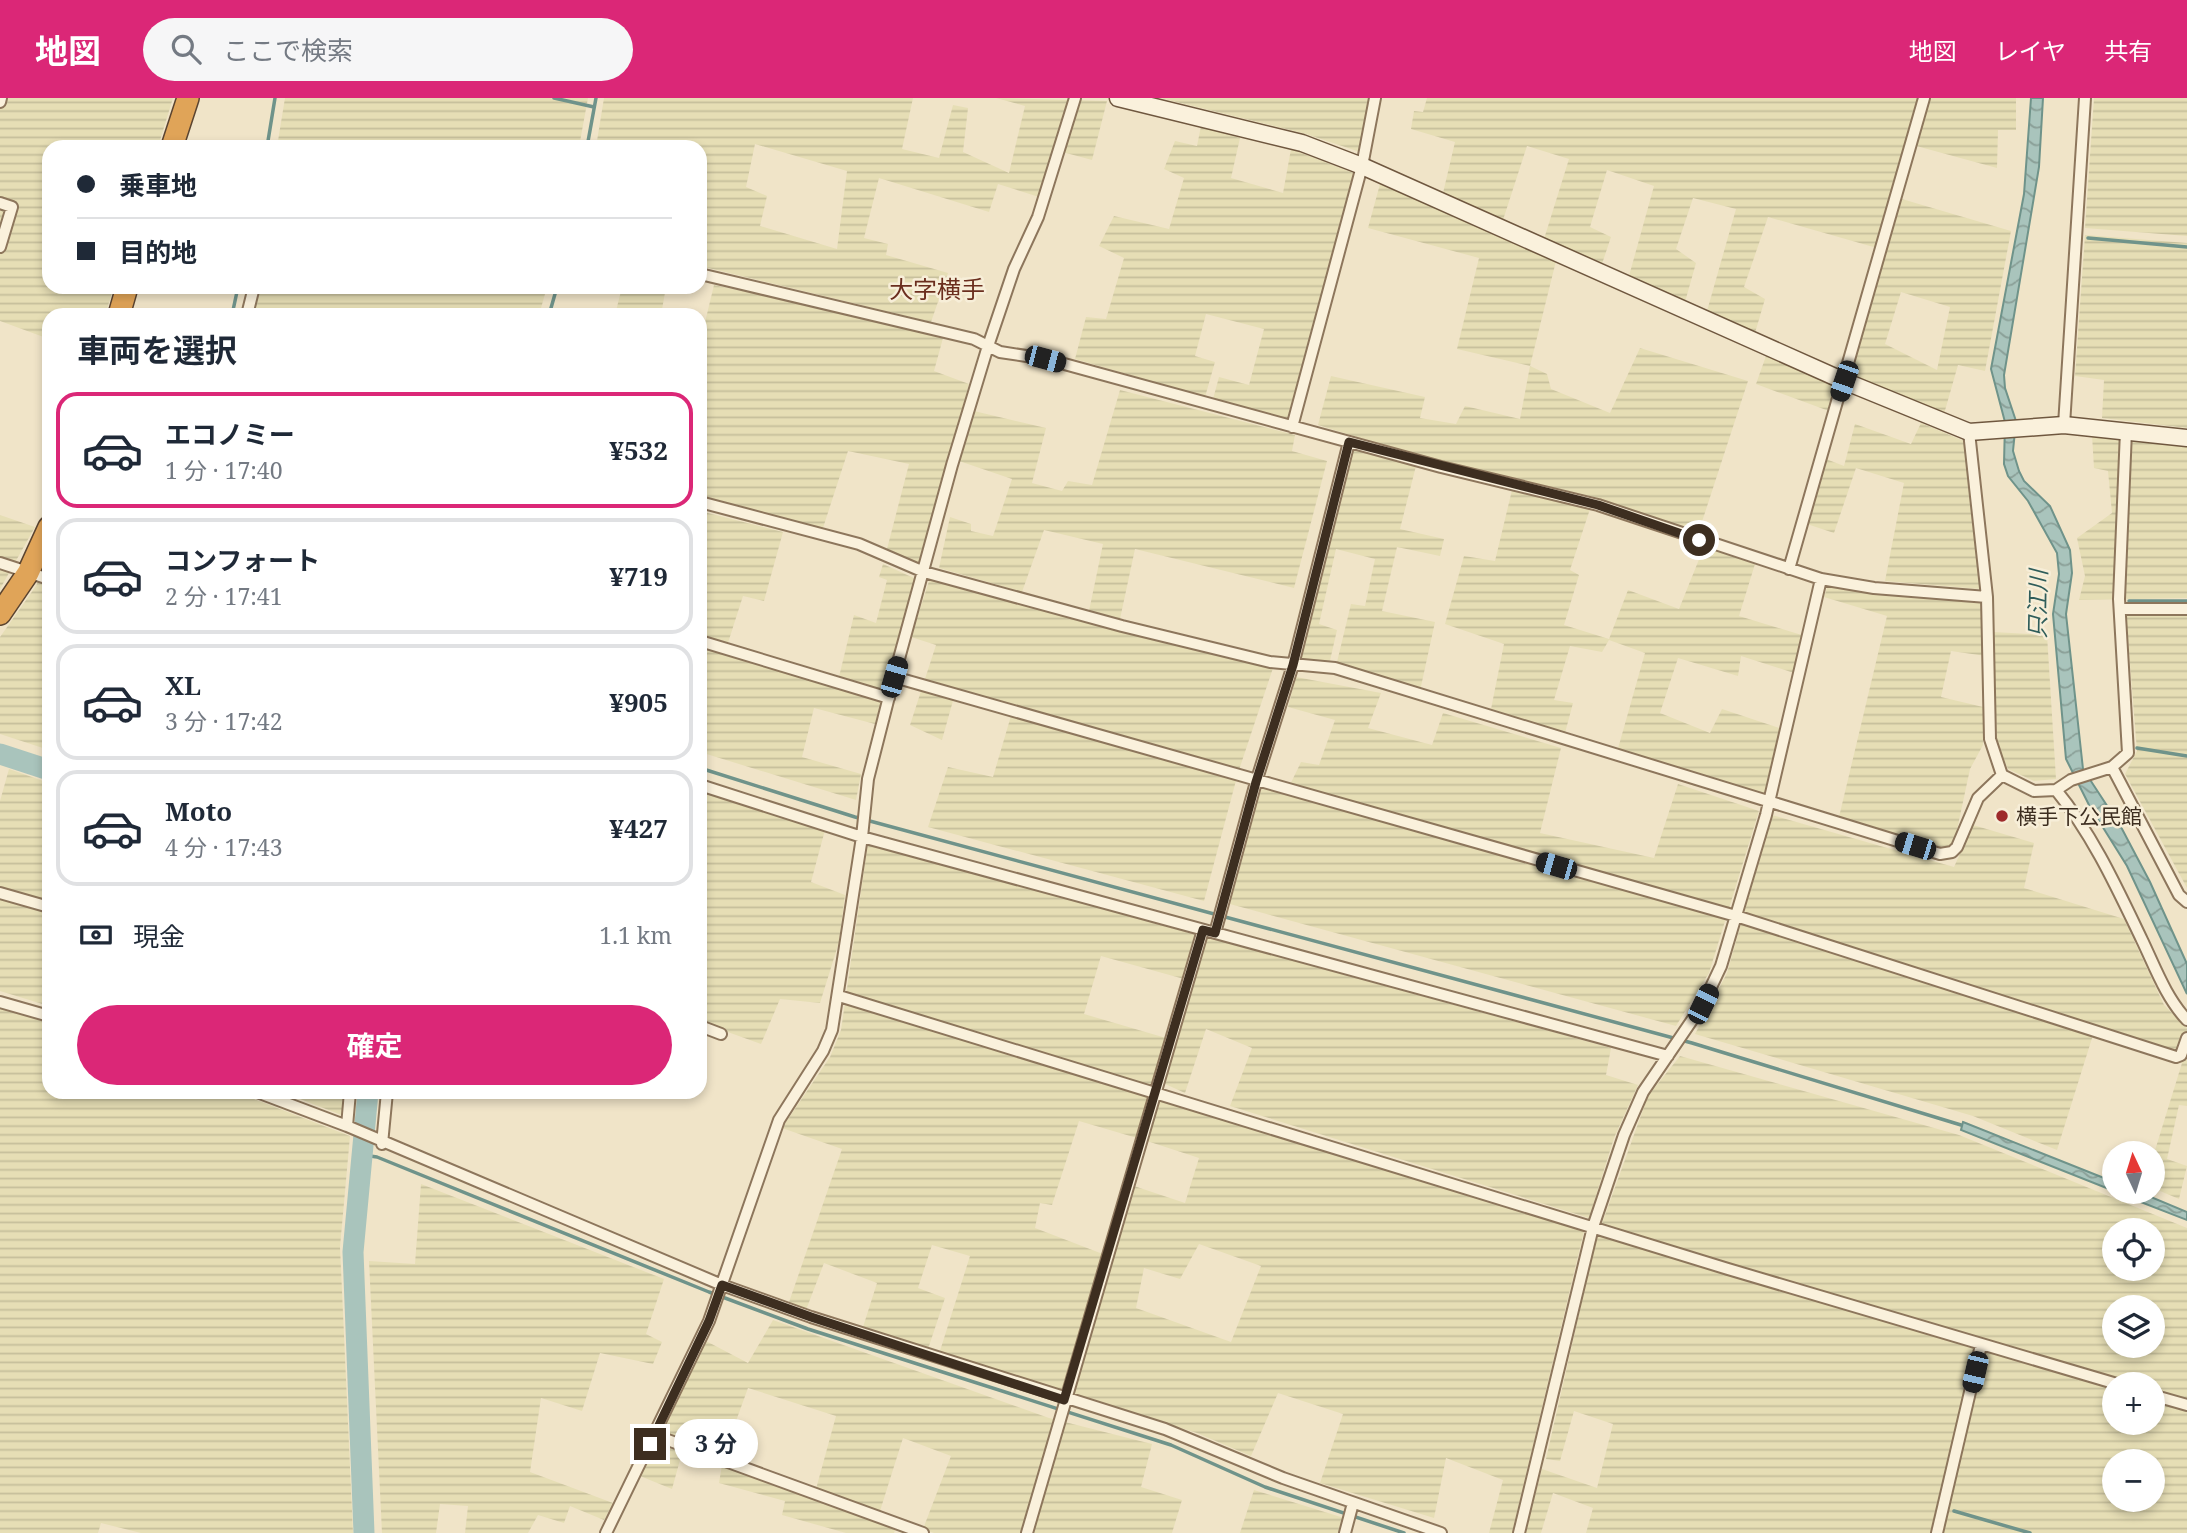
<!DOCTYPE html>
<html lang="ja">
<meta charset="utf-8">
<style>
body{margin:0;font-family:"Noto Serif","Noto Sans JP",serif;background:#f6f6f7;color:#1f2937;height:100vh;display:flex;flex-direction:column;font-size:26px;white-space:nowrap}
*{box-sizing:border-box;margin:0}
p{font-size:23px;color:#747a83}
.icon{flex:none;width:38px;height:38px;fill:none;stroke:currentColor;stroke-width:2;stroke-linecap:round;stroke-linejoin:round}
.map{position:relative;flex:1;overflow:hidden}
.drawer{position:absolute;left:42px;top:210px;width:665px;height:791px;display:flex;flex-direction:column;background:#fff;border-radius:21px;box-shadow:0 4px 10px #0003}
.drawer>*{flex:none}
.guide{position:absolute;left:42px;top:42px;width:665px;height:154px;border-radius:21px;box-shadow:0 4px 10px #0003;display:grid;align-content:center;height:154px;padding:0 35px;background:#fff}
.needle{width:46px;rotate:356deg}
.fabs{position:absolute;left:2102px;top:1043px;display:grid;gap:14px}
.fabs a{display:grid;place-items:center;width:63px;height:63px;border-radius:50%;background:#fff;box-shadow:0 4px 10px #0003;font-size:35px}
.end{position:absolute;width:32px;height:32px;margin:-16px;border:9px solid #3d2e20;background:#fff;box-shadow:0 0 0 4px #fff}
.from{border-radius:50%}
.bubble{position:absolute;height:49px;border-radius:24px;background:#fff;box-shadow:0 4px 10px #0003;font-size:23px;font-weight:700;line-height:49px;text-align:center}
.car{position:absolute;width:21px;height:42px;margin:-21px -10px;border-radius:9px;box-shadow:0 0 5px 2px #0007;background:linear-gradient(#222 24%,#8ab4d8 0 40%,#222 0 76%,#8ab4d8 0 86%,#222 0)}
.guide b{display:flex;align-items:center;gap:24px;height:66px;font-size:26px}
.guide b+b{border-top:2px solid #e0e1e3}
.guide i{width:18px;height:18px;background:#1f2937}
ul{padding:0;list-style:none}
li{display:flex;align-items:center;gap:21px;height:116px;margin:0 14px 10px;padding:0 21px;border:4px solid #e0e1e3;border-radius:21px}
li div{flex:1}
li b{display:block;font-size:26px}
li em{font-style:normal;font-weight:700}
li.active{border-color:#db2777}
li>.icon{width:63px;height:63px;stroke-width:1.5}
h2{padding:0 35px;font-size:32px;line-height:84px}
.pay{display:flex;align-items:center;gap:18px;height:77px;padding:0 35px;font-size:26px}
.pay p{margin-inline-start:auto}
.primary-button{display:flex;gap:14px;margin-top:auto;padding:14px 35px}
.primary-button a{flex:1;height:80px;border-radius:42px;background:#db2777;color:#fff;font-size:28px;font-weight:700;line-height:80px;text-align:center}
header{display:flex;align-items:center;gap:42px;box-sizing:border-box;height:98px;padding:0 35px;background:#db2777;color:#fff}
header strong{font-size:33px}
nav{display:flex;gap:38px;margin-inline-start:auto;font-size:24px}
.search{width:490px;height:63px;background:#f6f6f7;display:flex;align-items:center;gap:18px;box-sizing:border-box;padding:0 24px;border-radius:38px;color:#747a83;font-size:26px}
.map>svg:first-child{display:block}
.farmland{fill:url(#farmland-rules);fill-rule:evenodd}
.water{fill:url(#water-waves);stroke:#6f938a;stroke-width:2}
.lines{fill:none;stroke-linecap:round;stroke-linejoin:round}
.stream{stroke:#6f938a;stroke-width:3.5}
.river{stroke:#a9c4bc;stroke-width:21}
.street-casing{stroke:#8d765c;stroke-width:14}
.secondary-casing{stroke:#6f573f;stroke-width:19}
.highway-casing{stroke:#5b4430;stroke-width:24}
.street{stroke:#faf1dc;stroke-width:10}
.secondary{stroke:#faf1dc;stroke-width:16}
.highway{stroke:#e0a458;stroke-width:21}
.route{stroke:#3d2e20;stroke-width:9}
.poi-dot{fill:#9e2a2b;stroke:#f7eed8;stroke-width:2.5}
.labels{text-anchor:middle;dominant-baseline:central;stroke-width:5;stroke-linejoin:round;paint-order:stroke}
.poi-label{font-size:21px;fill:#3d2e20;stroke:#f7eed8;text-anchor:start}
.water-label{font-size:23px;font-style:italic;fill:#2f5d5a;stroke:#f7eed8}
.quarter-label{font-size:24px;fill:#6b2e1e;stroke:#f7eed8}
</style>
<header>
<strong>地図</strong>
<div class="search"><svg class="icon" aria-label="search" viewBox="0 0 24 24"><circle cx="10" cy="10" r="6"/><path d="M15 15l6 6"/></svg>ここで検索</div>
<nav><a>地図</a><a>レイヤ</a><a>共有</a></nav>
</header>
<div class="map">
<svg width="2187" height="1435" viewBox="0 0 2187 1435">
<defs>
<pattern id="farmland-rules" width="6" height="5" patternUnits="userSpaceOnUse" patternTransform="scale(1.75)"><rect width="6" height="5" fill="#e6deb5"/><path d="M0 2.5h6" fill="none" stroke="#c6bf9b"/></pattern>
<pattern id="water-waves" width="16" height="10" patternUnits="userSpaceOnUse" patternTransform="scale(1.75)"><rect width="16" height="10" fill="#a9c4bc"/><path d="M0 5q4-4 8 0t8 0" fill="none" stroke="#8ba098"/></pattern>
</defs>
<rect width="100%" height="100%" fill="#f0e4c8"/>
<!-- farmland -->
<path class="farmland" d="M0,0H173L158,49H49V189H114L105,217H49V241L0,223Z
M285,0H588L579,49H277Z
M604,0H913L902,51L939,60L953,7L968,10L963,54L1009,75L1025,8L996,0L1107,3L1092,62L1055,52L1039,99L998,86L989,114L879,80L864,140L888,146L886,157L948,175L931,224L700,168V49H596ZM755,46L847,73L837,151L760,128L767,98L746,89Z
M1160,0H1369L1360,54L1306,36Z
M1427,0H2016V32H1998L1997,70L1909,46L1895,99L2011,133L1985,273L1958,267L1944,316L1850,279L1884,152L1768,119L1744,189L1765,201L1755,235L1707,213L1736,111L1693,100L1676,151L1696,165L1685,204L1629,178L1654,88L1607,72L1590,129L1611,139L1602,166L1544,141L1569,61L1527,48L1503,122L1443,95L1455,44L1411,31L1414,13L1423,14ZM1901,194L1950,209L1937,272L1885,246Z
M2094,0H2187V138L2085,130Z
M1201,28L1240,40L1231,80L1283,95L1291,51L1356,76L1287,321L1213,301L1219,279L1249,287L1264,231L1206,216L1195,258L1215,264L1205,299L1075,261L1086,219L1106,221L1124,160L1099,148L1114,118L1169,131L1184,80L1164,71L1175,43L1197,48Z
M1380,86L1556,163L1530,268L1547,276L1551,291L1610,315L1640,250L1748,283L1698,436L1594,399L1418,358L1318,327L1331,278L1425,299L1420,320L1456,326L1465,308L1520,321L1530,268L1457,251L1479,160L1368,130Z
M2085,137L2187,145V330L2102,320L2104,282L2075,278Z
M714,187L927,232L943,240L934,273L969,286L920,466L887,451L909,366L848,353L822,433L700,400V245Z
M260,189H547L539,217H254Z
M622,189H666L661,217H615Z
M1766,258L1838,287L1829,313L1756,286Z
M1120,292L1295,337L1292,353L1327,363L1294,490L1135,451L1120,521L1089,513L1103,446L1044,432L1022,494L939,470L950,419L971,426V433L993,438L1012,381L959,363L974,313L1046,330L1032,385L1062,393L1068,383L1092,387Z
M1921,325L1964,343L1980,491L1885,483L1904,385L1856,370L1834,435L1807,426L1826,361L1844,368L1855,326L1911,346Z
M2092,337L2187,349V500L2079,502L2085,478L2077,440L2112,415L2108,373L2094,370Z
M1353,351L1416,368L1400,431L1444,441L1440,458L1397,449L1382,513L1435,524L1420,593L1337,564L1351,506L1365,508L1375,461L1336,451L1319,526L1337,532L1329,567L1299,561Z
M1512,392L1590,411L1570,472L1579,477L1564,527L1609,541L1628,492L1679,511L1704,449L1755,466L1739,518L1805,538L1794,575L1741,558L1738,578L1678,560L1660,615L1710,635L1722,611L1782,631L1765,698L1617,654L1645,555L1609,542L1602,554L1570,548L1554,602L1573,605L1565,635L1491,611L1504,546L1445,526L1464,458L1495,463Z
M700,413L783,434L764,503L743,498L726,551L837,587L854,517L876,525L887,482L879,479L883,466L916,481L875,626L814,610L802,659L861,676L856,702L700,654Z
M0,417L35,429L0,491Z
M49,458V652L0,636V539L36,488Z
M930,480L1273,570L1238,675L1204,803L928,729L948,669L993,679L1013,611L956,592L942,642L910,627L936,547L911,539Z
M1828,487L1882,496L1982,505L1986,558L1951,553L1941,599L1983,609V647L1970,671L1954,746L1941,753L1839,719L1887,518L1824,499Z
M2126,516L2187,517V790L2125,676L2137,653Z
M1993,534L2047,537L2056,681L2034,683L2008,671L1997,645Z
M1296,579L1381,595L1368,630L1432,647L1443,615L1561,650L1540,735L1654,760L1678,686L1759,713L1709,875L1676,928L1230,806L1260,688L1286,695L1301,664L1319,667L1335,622L1288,609Z
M9,671L49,685V908L0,893V703Z
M700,692L825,732L811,784L845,797L839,844L820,905L780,901L761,946L700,924Z
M1772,717L1954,769L1973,727L2034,745L2024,790L2124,821L2164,907L2187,930V1008L2179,1007L2167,1061L2187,1068L2179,1101L2153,1090L2152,1062L2182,965L2093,937L2057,1052L1973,1018L1695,936L1727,875Z
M868,745L1197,837L1184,881L1101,858L1084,916L1166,940L1137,1040L1079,1023L1052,1107L1040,1105L1035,1130L1108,1158L1131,1087L1185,1105L1199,1060L1147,1043L1160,1002L1584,1133L1512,1435H1489L1503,1382L1446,1360L1434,1420L1320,1385L1343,1316L1278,1295L1251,1358L1197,1335L939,1256L970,1158L932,1147L918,1190L945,1200L928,1251L863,1229L877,1185L824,1165L806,1212L788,1207L842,1051L782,1030L830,959L841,932ZM1199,1146L1261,1168L1231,1244L1136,1210L1144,1170L1180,1181Z
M1207,839L1611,950L1606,977L1638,987L1614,1040L1589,1120L1230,1008L1252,950L1206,931L1185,995L1163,985Z
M0,910L49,925V994H236L350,1038L340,1149L353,1435H141L101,1425L98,1435H0Z
M1680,958L1959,1037L2187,1130V1435H1586L1593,1410L1553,1395L1541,1435H1525L1542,1371L1597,1390L1613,1326L1574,1313L1560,1363L1546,1361L1596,1142L1648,998ZM2114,1132H2152V1171H2114ZM2114,1209H2152V1248H2114ZM2114,1286H2152V1325H2114ZM2114,1363H2152V1402H2114Z
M282,994H346L344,1018Z
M421,1086L664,1181L646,1236L662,1244L653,1266L600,1255L582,1313L541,1300L530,1374L613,1405L604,1422L570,1408L564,1425L538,1417L528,1435H465L468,1408L440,1406L436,1435H382L369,1163L415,1166Z
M773,1222L1049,1320L1152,1346L1141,1389L1182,1402L1172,1435H934L923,1431L951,1358L903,1340L880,1413L816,1391L836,1318L748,1290L732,1334L751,1347L746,1365L724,1360L685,1344L672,1391L640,1378L706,1243L748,1265Z
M722,1367L896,1430L894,1435H846L782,1417L785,1403L719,1385Z
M1254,1392L1344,1420L1340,1435H1240Z"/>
<!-- water -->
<path class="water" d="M2031,0H2043L2039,69L2004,277L2005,290L2016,323L2013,353L2019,373L2024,383L2050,408L2070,452L2072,475L2066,516L2083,671L2121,729L2150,784L2187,866V896L2127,768L2089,707L2066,661L2053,516L2059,476L2057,455L2028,403L2008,378L2004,366L2005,324L1991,271L2024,96Z
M1963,1024L2114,1084V1093L1961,1032Z
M2115,1094H2139L2187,1114V1122Z"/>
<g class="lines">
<!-- stream -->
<path class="stream" d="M554,0L594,9
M267,49L275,0
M587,49L596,0
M2088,140L2187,149
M232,217L238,189
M549,217L557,189
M2129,503H2187
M2137,650L2187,658
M700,670L855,719L1692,945L1961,1027
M363,1057L377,1059L709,1194L808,1231L1171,1347L1265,1389L1404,1435
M1954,1413L2030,1435"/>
<!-- river -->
<path class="river" d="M0,656L49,672
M364,1435L353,1154L368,994"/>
<defs>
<path id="street" d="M0,4L1,0
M0,105L12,109L0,149
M700,176L974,241L1000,254L1046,261L1441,369L1598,407L1821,481L1874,490L1987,499
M247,217L254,189
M2064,327L2085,0
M1292,329L1362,68L1375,0
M1969,334L1987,499L1990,641L2002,677L2034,693L2056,692L2071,682L2112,669L2128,655L2119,501L2126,333
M700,404L859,446L924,474L1122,528L1270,564L1335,570L1940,756L1952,754L1957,749L1978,700L2002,677
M0,465L49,481
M1789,471L1924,0
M2120,511H2187
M700,543L889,600
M894,579L1736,818L2176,959L2181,957L2187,940
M2112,669L2179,797L2187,804
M700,687L862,739L1668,958
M2056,692C2093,737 2117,790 2142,842C2155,869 2166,900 2187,922
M0,795L49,809
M1215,835L1256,684L1293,567L1349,344
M839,898L1728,1171L2117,1286
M0,904L49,918
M700,928L721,936
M257,994L347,1028L722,1187L811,1219L1165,1331L1283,1380L1441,1435
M347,1028L350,994
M382,1046L387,994
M2152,1297L2187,1307
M654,1337L923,1435
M606,1435L709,1223L779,1022L823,953L832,932L862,739L868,681L894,579L952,367L988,248L1014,171L1038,119L1075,0
M1027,1435L1203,832
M1345,1435L1353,1405
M1519,1435L1593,1129L1624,1037L1643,994L1703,906L1721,868L1766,717L1821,481
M1937,1435L1981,1247"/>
<path id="secondary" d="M1118,0L1302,45L1362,68L1844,283L1969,334L2064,327L2187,340"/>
<path id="highway" d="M172,49L188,0
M119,217L127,189
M0,516L28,475L49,429"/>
</defs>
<!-- street casing -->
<use href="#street" class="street-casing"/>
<!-- secondary casing -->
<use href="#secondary" class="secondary-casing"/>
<!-- highway casing -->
<use href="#highway" class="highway-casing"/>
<!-- street -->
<use href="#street" class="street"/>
<!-- secondary -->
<use href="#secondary" class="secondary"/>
<!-- highway -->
<use href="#highway" class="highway"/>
</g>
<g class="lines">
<!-- route -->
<path class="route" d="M650,1346L709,1223L722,1187L811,1219L1064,1302L1203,832L1215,835L1256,684L1293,567L1349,344L1598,407L1699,442"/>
</g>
<!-- markers -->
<circle class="poi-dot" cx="2002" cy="718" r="7"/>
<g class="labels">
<!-- poi labels -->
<g class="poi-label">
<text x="2016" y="718">横手下公民館</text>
</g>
<!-- water labels -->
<g class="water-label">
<text transform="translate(2037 506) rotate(-89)">只江川</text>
</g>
<!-- quarter labels -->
<g class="quarter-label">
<text x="937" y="190">大字横手</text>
</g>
</g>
</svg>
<div class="fabs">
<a><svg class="needle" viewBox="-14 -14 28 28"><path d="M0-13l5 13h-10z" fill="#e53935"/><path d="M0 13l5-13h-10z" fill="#747a83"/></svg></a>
<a><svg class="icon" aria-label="locate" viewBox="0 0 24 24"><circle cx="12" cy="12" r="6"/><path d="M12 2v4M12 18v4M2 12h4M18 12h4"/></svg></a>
<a><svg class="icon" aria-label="layers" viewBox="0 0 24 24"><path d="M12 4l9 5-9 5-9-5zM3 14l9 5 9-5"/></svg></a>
<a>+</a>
<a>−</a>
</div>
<i class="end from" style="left:1699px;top:442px"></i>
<i class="end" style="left:650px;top:1346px"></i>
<div class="bubble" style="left:674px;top:1321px;width:84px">3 分</div>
<i class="car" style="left:1045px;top:261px;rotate:105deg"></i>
<i class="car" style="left:1844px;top:283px;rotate:199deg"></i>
<i class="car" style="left:894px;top:579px;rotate:16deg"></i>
<i class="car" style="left:1915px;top:748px;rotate:287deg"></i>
<i class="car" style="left:1556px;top:768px;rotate:286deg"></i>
<i class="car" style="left:1703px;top:906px;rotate:26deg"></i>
<i class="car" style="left:1975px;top:1274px;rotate:193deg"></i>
<div class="guide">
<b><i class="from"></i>乗車地</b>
<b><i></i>目的地</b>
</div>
<section class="drawer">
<h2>車両を選択</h2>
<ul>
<li class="active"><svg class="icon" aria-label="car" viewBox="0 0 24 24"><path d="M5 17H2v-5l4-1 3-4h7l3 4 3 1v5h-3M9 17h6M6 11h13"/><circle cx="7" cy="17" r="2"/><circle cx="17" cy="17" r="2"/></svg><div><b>エコノミー</b><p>1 分 · 17:40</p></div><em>¥532</em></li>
<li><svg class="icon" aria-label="car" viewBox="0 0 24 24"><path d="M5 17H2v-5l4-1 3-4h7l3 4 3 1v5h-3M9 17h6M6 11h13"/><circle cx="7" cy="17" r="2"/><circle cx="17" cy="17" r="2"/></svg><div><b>コンフォート</b><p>2 分 · 17:41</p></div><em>¥719</em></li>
<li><svg class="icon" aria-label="car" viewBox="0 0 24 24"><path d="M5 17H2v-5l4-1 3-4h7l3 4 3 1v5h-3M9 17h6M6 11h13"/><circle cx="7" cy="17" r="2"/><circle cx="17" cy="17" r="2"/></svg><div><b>XL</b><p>3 分 · 17:42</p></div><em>¥905</em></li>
<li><svg class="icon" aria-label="car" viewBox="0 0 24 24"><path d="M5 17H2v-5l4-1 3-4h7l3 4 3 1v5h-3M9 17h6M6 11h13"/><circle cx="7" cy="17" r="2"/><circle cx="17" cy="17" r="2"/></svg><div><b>Moto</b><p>4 分 · 17:43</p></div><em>¥427</em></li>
</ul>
<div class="pay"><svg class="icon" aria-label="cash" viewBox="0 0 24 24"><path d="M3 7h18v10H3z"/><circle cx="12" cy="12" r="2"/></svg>現金<p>1.1 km</p></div>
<div class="primary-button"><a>確定</a></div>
</section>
</div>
